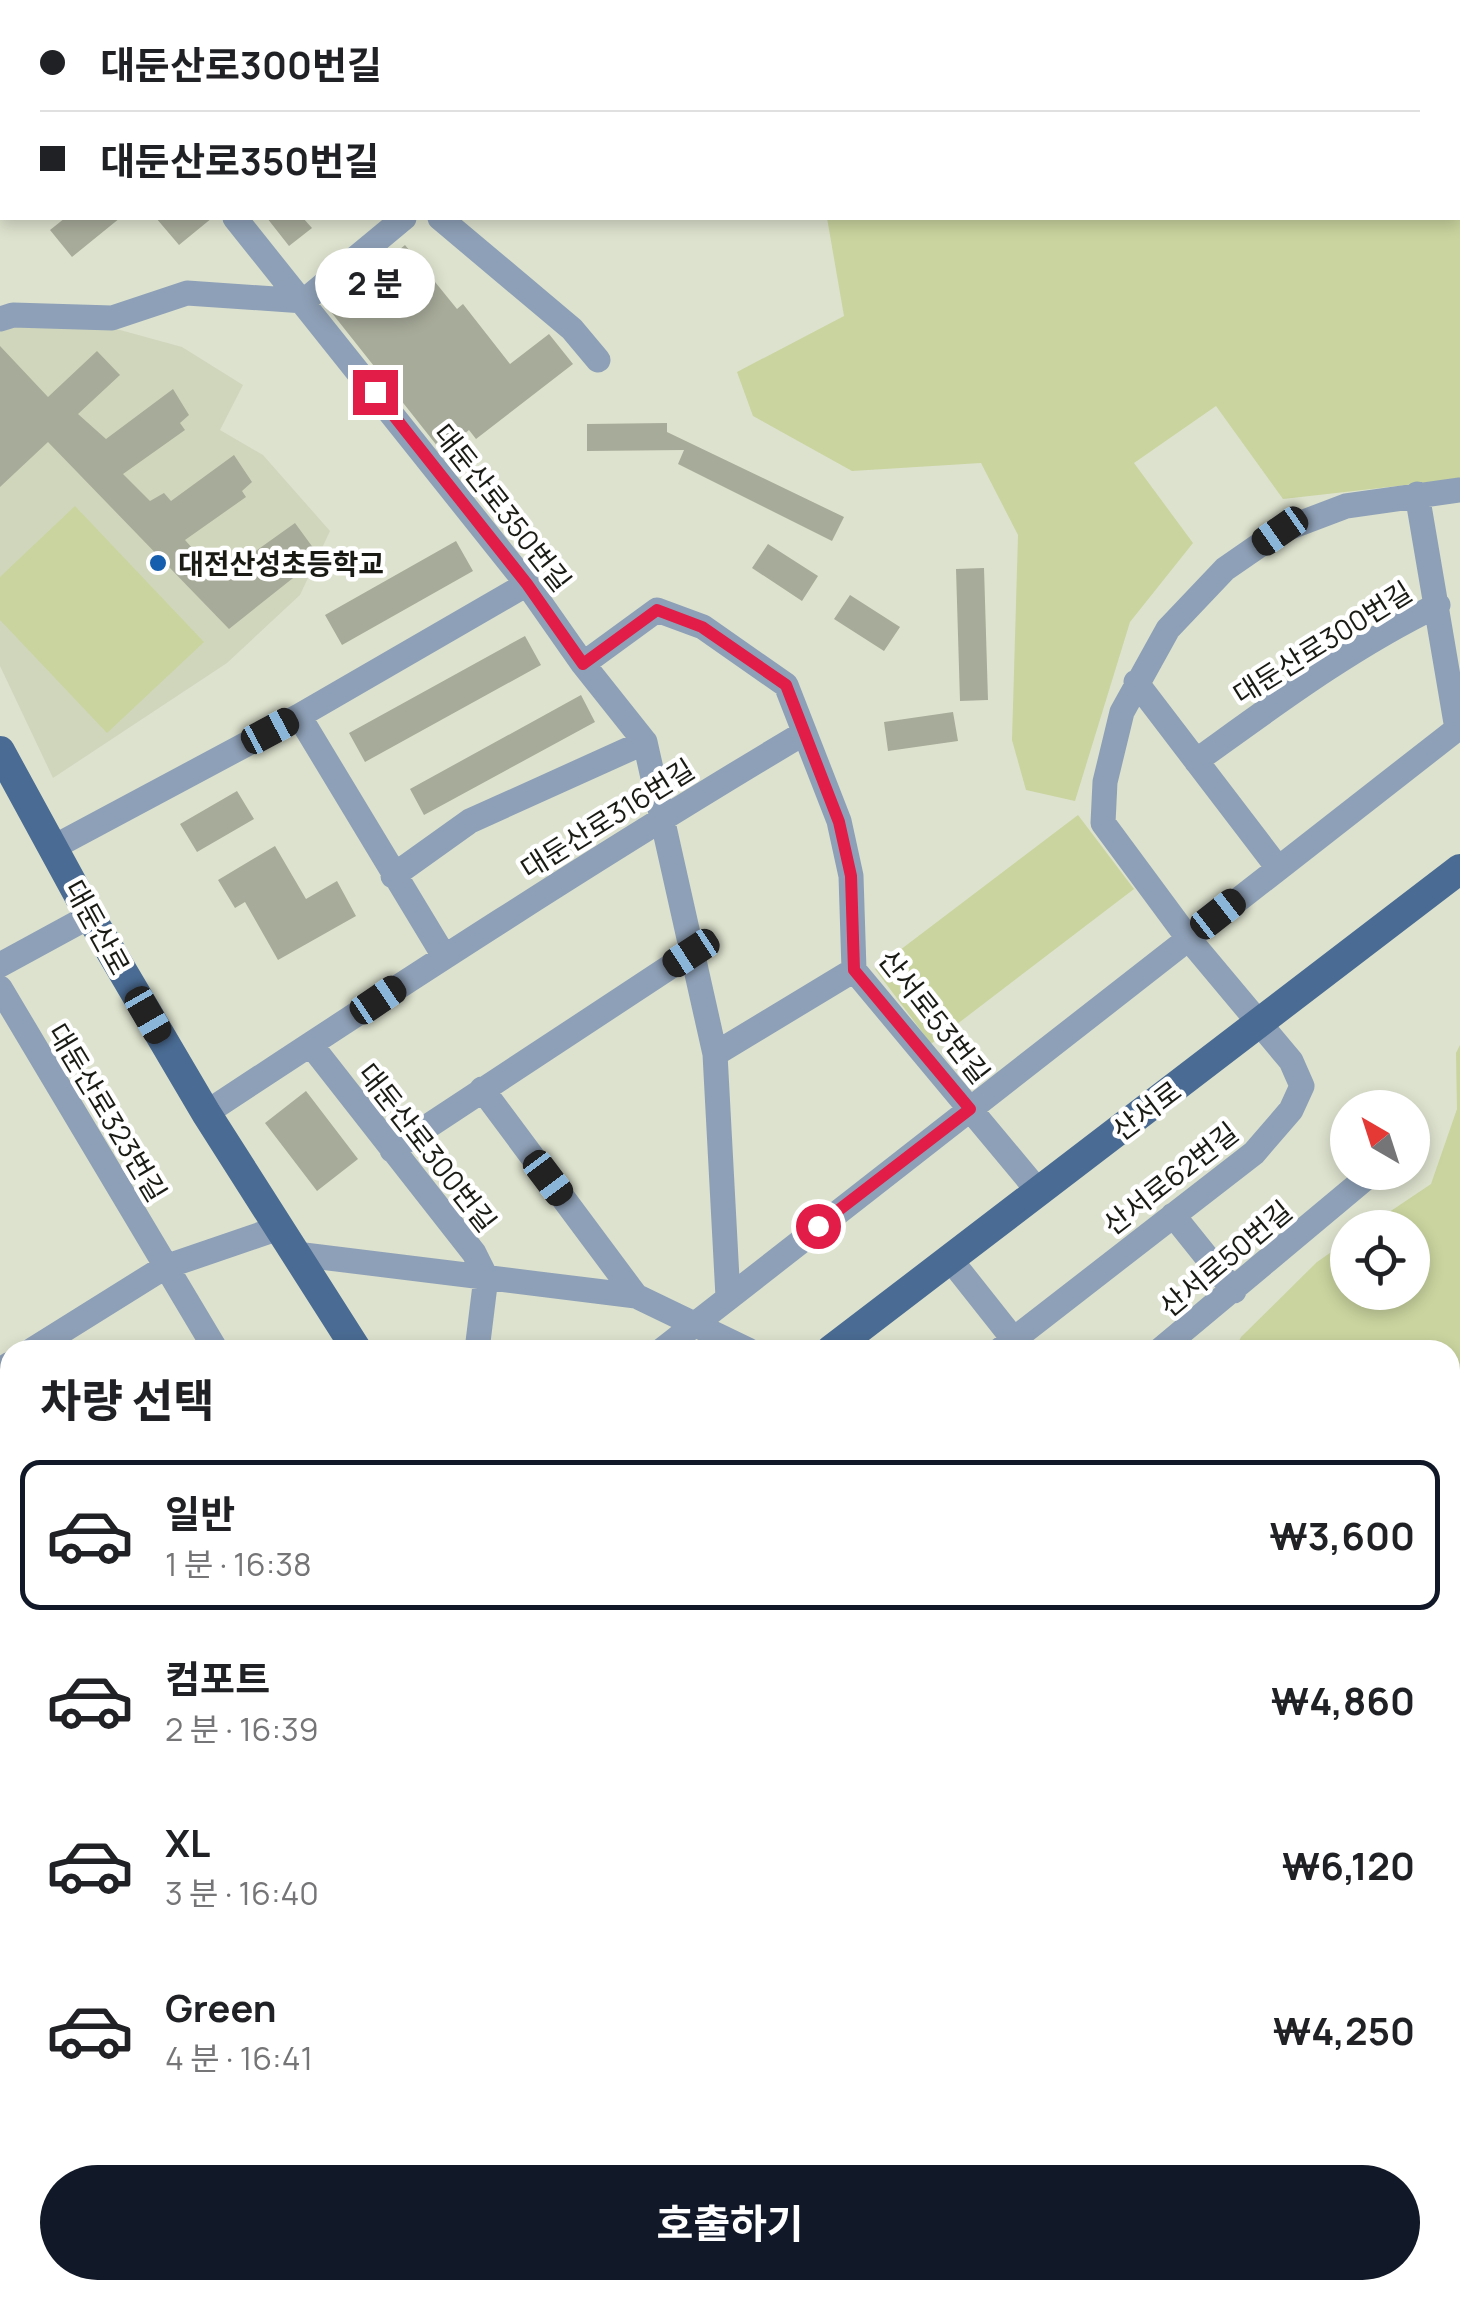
<!DOCTYPE html>
<html lang="ko">
<meta charset="utf-8">
<style>
body{margin:0;font-family:Manrope,"Noto Sans KR",sans-serif;background:#f6f6f6;color:#202124;height:100vh;display:flex;flex-direction:column;font-size:38px;white-space:nowrap}
*{box-sizing:border-box;margin:0}
p{font-size:32px;color:#757577}
.icon{flex:none;width:55px;height:55px;fill:none;stroke:currentColor;stroke-width:2;stroke-linecap:round;stroke-linejoin:round}
.map{position:relative;flex:1;overflow:hidden}
.panel{position:absolute;left:0px;top:1340px;width:1460px;height:960px;display:flex;flex-direction:column;background:#fff;border-radius:30px 30px 0 0;box-shadow:0 5px 15px #0003}
.panel>*{flex:none}
.top-card{position:absolute;left:0px;top:0px;width:1460px;height:220px;box-shadow:0 5px 15px #0003;display:grid;align-content:center;height:220px;padding:0 40px;background:#fff}
.needle{width:65px;rotate:321deg}
.tools{position:absolute;left:1330px;top:1090px;display:grid;gap:20px}
.tools a{display:grid;place-items:center;width:100px;height:100px;border-radius:50%;background:#fff;box-shadow:0 5px 15px #0003;font-size:50px}
.end{position:absolute;width:45px;height:45px;margin:-22px;border:12px solid #e11d48;background:#fff;box-shadow:0 0 0 5px #fff}
.from{border-radius:50%}
.bubble{position:absolute;height:70px;border-radius:35px;background:#fff;box-shadow:0 5px 15px #0003;font-size:32px;font-weight:700;line-height:70px;text-align:center}
.car{position:absolute;width:30px;height:60px;margin:-30px -15px;border-radius:12px;box-shadow:0 0 8px 2px #0007;background:linear-gradient(#222 24%,#8ab4d8 0 40%,#222 0 76%,#8ab4d8 0 86%,#222 0)}
.top-card b{display:flex;align-items:center;gap:35px;height:95px;font-size:38px}
.top-card b+b{border-top:2px solid #e0e0e0}
.top-card i{width:25px;height:25px;background:#202124}
ul{padding:0;list-style:none}
li{display:flex;align-items:center;gap:30px;height:150px;margin:0 20px 15px;padding:0 20px;border:5px solid transparent;border-radius:20px}
li div{flex:1}
li b{display:block;font-size:38px}
li em{font-style:normal;font-weight:700}
li.selected{border-color:#111827}
li>.icon{width:90px;height:90px;stroke-width:1.5}
h2{padding:0 40px;font-size:45px;line-height:120px}
.primary-button{display:flex;gap:20px;margin-top:auto;padding:20px 40px}
.primary-button a{flex:1;height:115px;border-radius:60px;background:#111827;color:#fff;font-size:40px;font-weight:700;line-height:115px;text-align:center}
.map>svg:first-child{display:block}
.built{fill:#d0d6bc}
.green{fill:#c9d49f}
.building{fill:#a7ab99}
.lines{fill:none;stroke-linecap:round;stroke-linejoin:round}
.minor{stroke:#8ea0b7;stroke-width:25}
.major{stroke:#4a6b93;stroke-width:30}
.route{stroke:#e11d48;stroke-width:12}
.poi-dot{fill:#155fae;stroke:#fff;stroke-width:4}
.labels{text-anchor:middle;dominant-baseline:central;stroke-width:9;stroke-linejoin:round;paint-order:stroke}
.street-label{font-size:28px;fill:#1a1b14;stroke:#fff}
.poi-label{font-size:28px;font-weight:bold;fill:#1a1b14;stroke:#fff;text-anchor:start}
</style>
<div class="map">
<svg width="1460" height="2300" viewBox="0 0 1460 2300">
<rect width="100%" height="100%" fill="#dde2ce"/>
<!-- built -->
<path class="built" d="M102,325L182,347L243,385L220,430L263,455L330,531L300,595L227,663L53,778L0,666V326Z"/>
<!-- green -->
<path class="green" d="M131,0H1460V479L1283,499L1216,406L1134,463L1193,543L1130,622L1075,801L1026,790L1012,740L1018,535L981,463L852,471L753,416L737,372L844,316L827,218H1458V2Z
M75,506L204,642L107,733L0,620V577Z
M1078,815L1134,889L931,1044L875,969Z
M1460,1045V2300H857L859,2290H1450V1350H1235L1241,1337L1317,1262L1347,1241L1348,1292H1412V1228L1367,1227L1431,1184L1457,1109L1456,1053Z"/>
<!-- building -->
<path class="building" d="M65,218H120L72,257L50,230Z
M156,218H212L179,245Z
M267,218H303L312,228L289,246Z
M405,245L457,309L463,304L510,364L549,334L573,364L476,439L469,430L442,452L328,308Z
M0,346L48,397L97,351L120,375L78,414L106,439L173,389L189,415L180,423L185,430L123,474L150,501L164,493L171,501L234,455L252,482L242,491L246,497L185,540L210,568L224,561L236,565L295,523L314,549L305,556L312,563L229,629L48,442L0,487Z
M667,423V432L844,517L832,541L678,464L684,450L587,451V424Z
M456,541L473,571L342,645L325,615Z
M768,544L818,576L802,601L752,568Z
M984,568L988,700L960,701L956,569Z
M850,595L900,627L884,651L834,619Z
M525,636L541,665L365,762L349,733Z
M581,695L595,722L424,815L410,789Z
M953,712L958,741L888,751L884,722Z
M237,791L254,819L197,852L180,824Z
M275,846L306,899L337,881L356,916L278,960L245,902L235,908L218,880Z
M306,1091L358,1159L317,1191L265,1123Z"/>
<g class="lines">
<!-- minor -->
<path class="minor" d="M23,2L27,0
M0,16L2,14
M235,218L527,584L583,664L645,742L715,1054L728,1297
M440,218L572,329L598,360
M0,319L13,315L112,318L187,293L304,301L404,218
M1417,494L1457,729
M583,664L657,610L703,627L786,685L839,821L851,876L854,970L1039,1192
M1136,682L1278,868
M299,716L444,956
M1196,761C1274,705 1351,647 1438,605
M54,847L299,716L527,584
M393,876L470,821L645,742
M0,965L90,916
M0,988L216,1350
M311,1045L474,1253L486,1277L477,1350
M715,1054L854,970
M482,1089L636,1296
M206,1113C403,983 601,854 804,733
M392,1150L691,953
M1173,1215L1234,1291
M296,1254L636,1296L748,1350
M950,1259L1022,1350
M32,1350L165,1267L279,1228
M662,1350L1457,729
M1000,1350L1254,1153L1291,1110L1302,1086L1291,1061L1188,938L1103,823L1105,782L1122,712L1168,629L1225,569L1280,531L1346,506L1460,490
M1160,1350L1373,1172
M0,1370L10,1364
M0,1407L10,1471
M78,2290L79,2300
M226,2290L227,2300
M594,2290V2300"/>
<!-- major -->
<path class="major" d="M0,751L90,916L206,1113L357,1350
M831,1350L1460,869
M0,1886L10,1885
M0,2194L6,2300
M711,2290V2300"/>
</g>
<g class="lines">
<!-- route -->
<path class="route" d="M375,392L527,584L583,664L657,610L702,627L786,685L839,822L851,876L854,970L970,1109L818,1226"/>
</g>
<!-- markers -->
<circle class="poi-dot" cx="158" cy="563" r="10"/>
<g class="labels">
<!-- street labels -->
<g class="street-label">
<text transform="translate(503 507) rotate(52)">대둔산로350번길</text>
<text transform="translate(1322 642) rotate(-32)">대둔산로300번길</text>
<text transform="translate(607 818) rotate(-32)">대둔산로316번길</text>
<text transform="translate(98 927) rotate(61)">대둔산로</text>
<text transform="translate(935 1016) rotate(52)">산서로53번길</text>
<text transform="translate(1146 1110) rotate(-37)">산서로</text>
<text transform="translate(108 1112) rotate(59)">대둔산로323번길</text>
<text transform="translate(428 1147) rotate(52)">대둔산로300번길</text>
<text transform="translate(1170 1178) rotate(-38)">산서로62번길</text>
<text transform="translate(1225 1258) rotate(-40)">산서로50번길</text>
</g>
<!-- poi labels -->
<g class="poi-label">
<text x="178" y="563">대전산성초등학교</text>
</g>
</g>
</svg>
<div class="tools">
<a><svg class="needle" viewBox="-14 -14 28 28"><path d="M0-13l5 13h-10z" fill="#e53935"/><path d="M0 13l5-13h-10z" fill="#757577"/></svg></a>
<a><svg class="icon" aria-label="locate" viewBox="0 0 24 24"><circle cx="12" cy="12" r="6"/><path d="M12 2v4M12 18v4M2 12h4M18 12h4"/></svg></a>
</div>
<i class="end from" style="left:818px;top:1226px"></i>
<i class="end" style="left:375px;top:392px"></i>
<div class="bubble" style="left:315px;top:248px;width:120px">2 분</div>
<i class="car" style="left:1280px;top:531px;rotate:235deg"></i>
<i class="car" style="left:270px;top:731px;rotate:62deg"></i>
<i class="car" style="left:1218px;top:914px;rotate:52deg"></i>
<i class="car" style="left:691px;top:953px;rotate:237deg"></i>
<i class="car" style="left:378px;top:1000px;rotate:56deg"></i>
<i class="car" style="left:148px;top:1015px;rotate:150deg"></i>
<i class="car" style="left:548px;top:1178px;rotate:143deg"></i>
<div class="top-card">
<b><i class="from"></i>대둔산로300번길</b>
<b><i></i>대둔산로350번길</b>
</div>
<section class="panel">
<h2>차량 선택</h2>
<ul>
<li class="selected"><svg class="icon" aria-label="car" viewBox="0 0 24 24"><path d="M5 17H2v-5l4-1 3-4h7l3 4 3 1v5h-3M9 17h6M6 11h13"/><circle cx="7" cy="17" r="2"/><circle cx="17" cy="17" r="2"/></svg><div><b>일반</b><p>1 분 · 16:38</p></div><em>₩3,600</em></li>
<li><svg class="icon" aria-label="car" viewBox="0 0 24 24"><path d="M5 17H2v-5l4-1 3-4h7l3 4 3 1v5h-3M9 17h6M6 11h13"/><circle cx="7" cy="17" r="2"/><circle cx="17" cy="17" r="2"/></svg><div><b>컴포트</b><p>2 분 · 16:39</p></div><em>₩4,860</em></li>
<li><svg class="icon" aria-label="car" viewBox="0 0 24 24"><path d="M5 17H2v-5l4-1 3-4h7l3 4 3 1v5h-3M9 17h6M6 11h13"/><circle cx="7" cy="17" r="2"/><circle cx="17" cy="17" r="2"/></svg><div><b>XL</b><p>3 분 · 16:40</p></div><em>₩6,120</em></li>
<li><svg class="icon" aria-label="car" viewBox="0 0 24 24"><path d="M5 17H2v-5l4-1 3-4h7l3 4 3 1v5h-3M9 17h6M6 11h13"/><circle cx="7" cy="17" r="2"/><circle cx="17" cy="17" r="2"/></svg><div><b>Green</b><p>4 분 · 16:41</p></div><em>₩4,250</em></li>
</ul>
<div class="primary-button"><a>호출하기</a></div>
</section>
</div>
